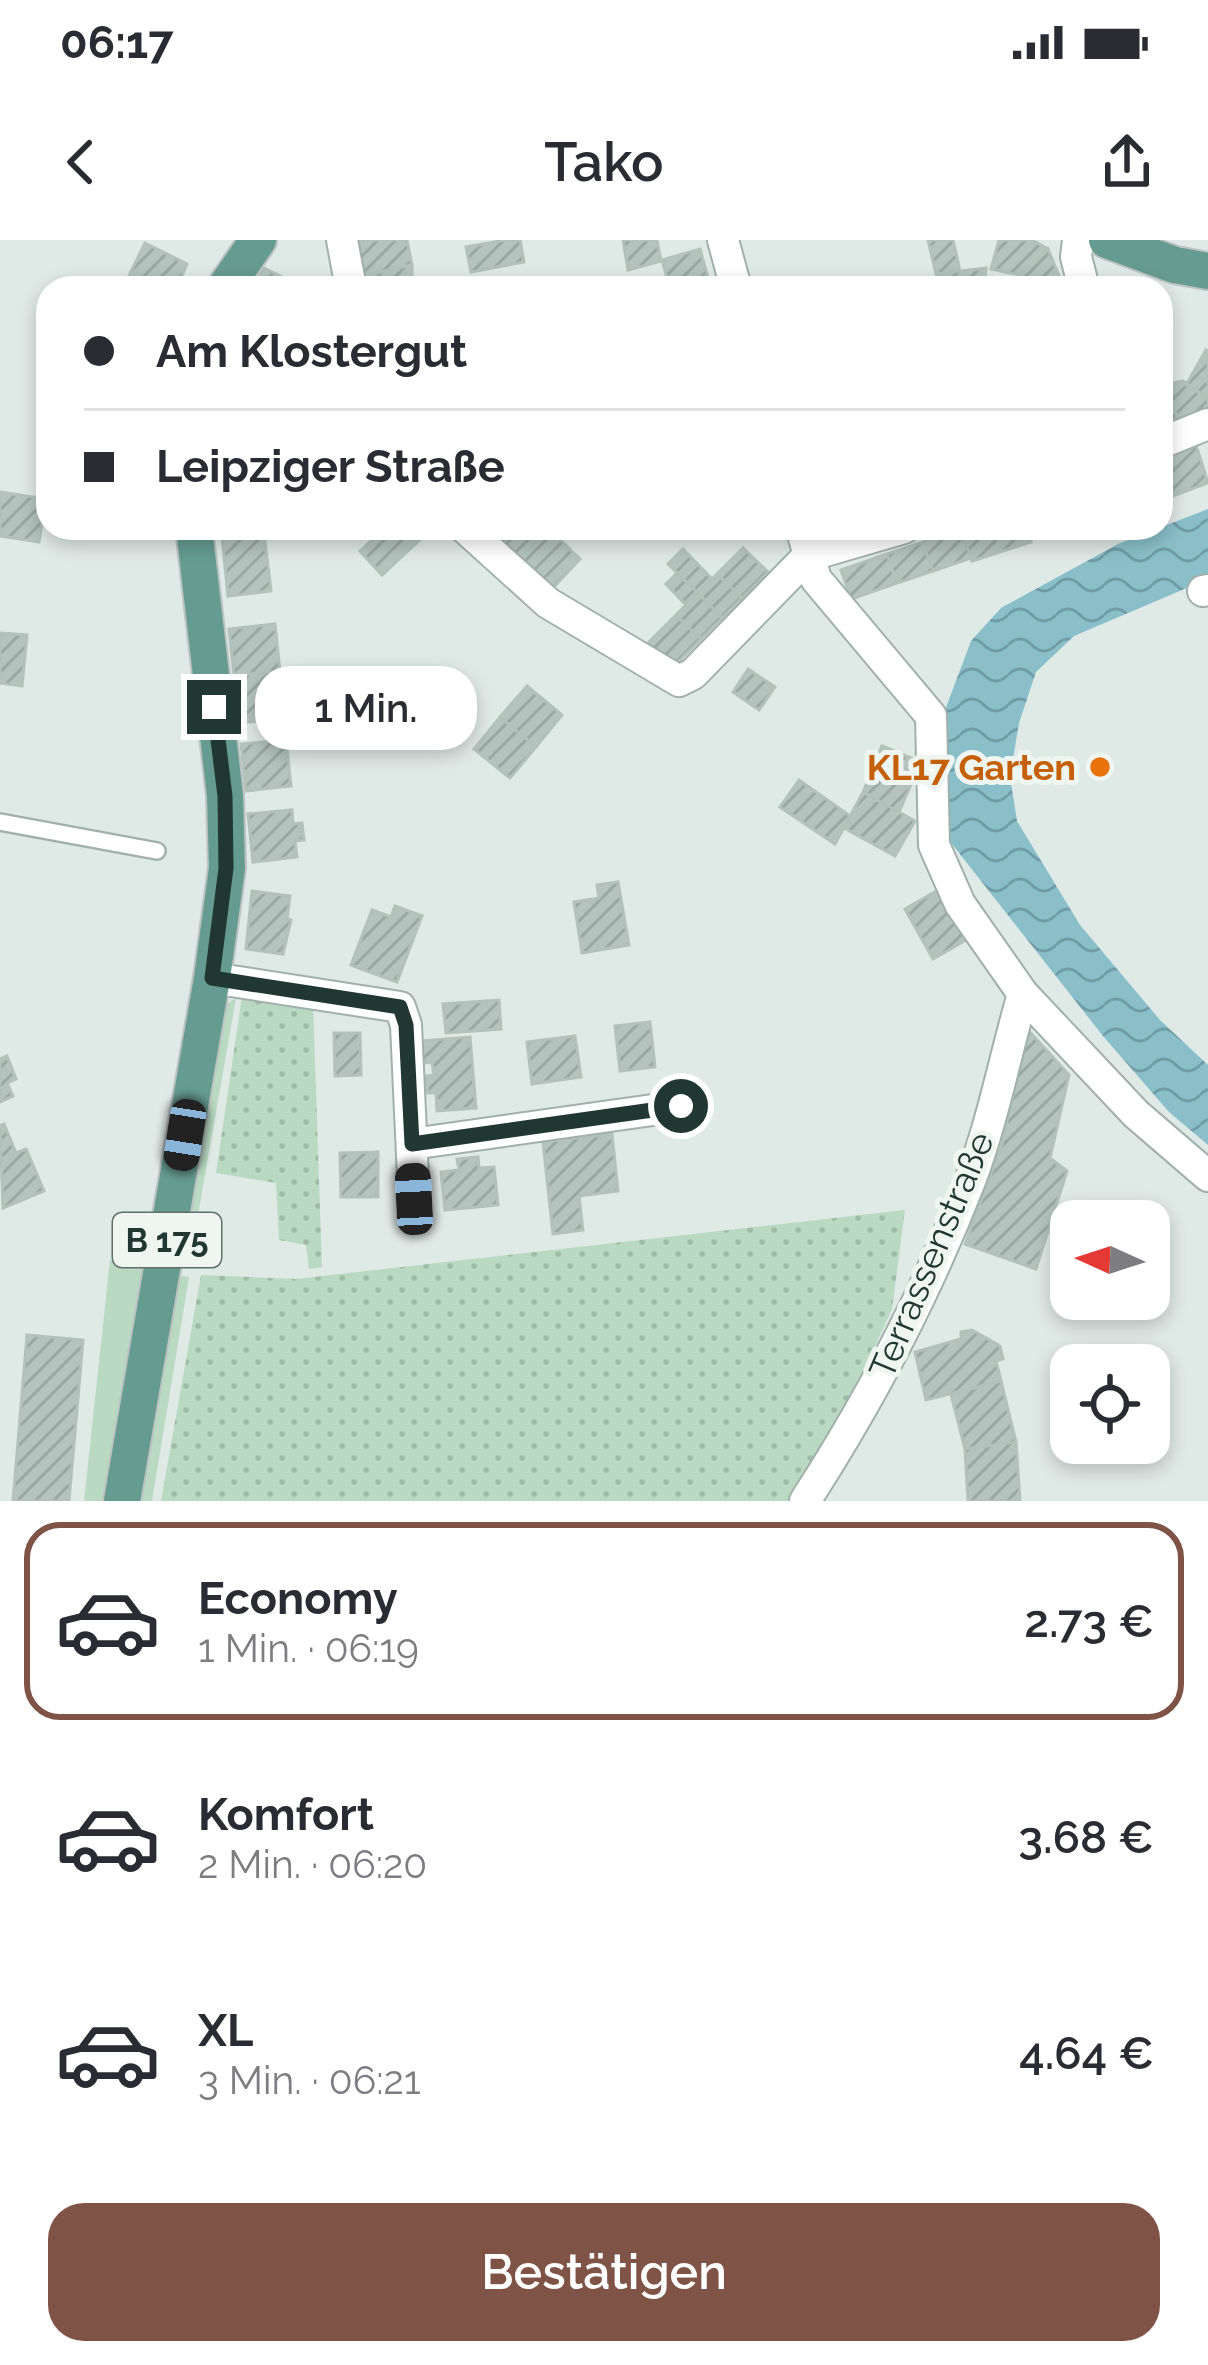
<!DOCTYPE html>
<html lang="de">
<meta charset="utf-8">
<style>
body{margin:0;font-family:Raleway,sans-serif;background:#f7f7f7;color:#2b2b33;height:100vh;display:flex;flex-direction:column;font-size:45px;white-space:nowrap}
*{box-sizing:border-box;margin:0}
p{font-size:39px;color:#7c7c81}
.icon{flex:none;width:66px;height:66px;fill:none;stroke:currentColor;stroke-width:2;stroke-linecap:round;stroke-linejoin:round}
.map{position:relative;height:1261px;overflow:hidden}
.details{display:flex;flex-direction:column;background:#fff;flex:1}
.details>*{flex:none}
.banner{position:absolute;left:36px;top:36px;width:1137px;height:264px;border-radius:36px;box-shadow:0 6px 18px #0003;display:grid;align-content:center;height:264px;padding:0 48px;background:#fff}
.needle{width:78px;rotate:273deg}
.tools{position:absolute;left:1050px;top:960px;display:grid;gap:24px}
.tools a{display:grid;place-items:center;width:120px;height:120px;border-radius:24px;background:#fff;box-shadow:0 6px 18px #0003;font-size:60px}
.end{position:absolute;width:54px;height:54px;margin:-27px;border:15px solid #213732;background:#fff;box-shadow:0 0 0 6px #fff}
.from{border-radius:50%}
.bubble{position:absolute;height:84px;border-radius:36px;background:#fff;box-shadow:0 6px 18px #0003;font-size:39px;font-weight:600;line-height:84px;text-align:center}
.car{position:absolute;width:36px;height:72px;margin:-36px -18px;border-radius:15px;box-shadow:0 0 9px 3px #0007;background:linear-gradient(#222 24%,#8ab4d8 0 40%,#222 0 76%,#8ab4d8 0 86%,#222 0)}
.banner b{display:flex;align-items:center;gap:42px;height:114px;font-size:45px}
.banner b+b{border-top:3px solid #e1e1e2}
.banner i{width:30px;height:30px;background:#2b2b33}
ul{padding:21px 0 0;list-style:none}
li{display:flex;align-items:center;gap:36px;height:198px;margin:0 24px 18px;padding:0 24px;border:6px solid transparent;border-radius:36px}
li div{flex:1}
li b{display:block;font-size:45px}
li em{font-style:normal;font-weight:600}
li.active{border-color:#805347}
li>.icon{width:108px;height:108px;stroke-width:1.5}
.action{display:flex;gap:24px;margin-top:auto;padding:24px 48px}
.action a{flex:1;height:138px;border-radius:36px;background:#805347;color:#fff;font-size:48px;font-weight:600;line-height:138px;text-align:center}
.status{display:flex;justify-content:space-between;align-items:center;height:84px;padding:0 60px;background:#fff;direction:ltr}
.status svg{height:33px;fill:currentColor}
header{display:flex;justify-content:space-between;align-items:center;height:156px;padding:0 48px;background:#fff;font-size:54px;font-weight:600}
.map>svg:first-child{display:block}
.grass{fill:#b9d9c2}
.garden{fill:url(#garden-dots)}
.water{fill:url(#water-waves)}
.building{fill:url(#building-hatch);stroke:#b2c2bb;stroke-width:3}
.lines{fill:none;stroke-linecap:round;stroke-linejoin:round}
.service-casing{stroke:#a2b0ac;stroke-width:20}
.minor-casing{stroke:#a2b0ac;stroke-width:34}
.primary-casing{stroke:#bcc3c2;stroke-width:40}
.service{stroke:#fff;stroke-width:15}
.minor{stroke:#fff;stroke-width:30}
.primary{stroke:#669b8f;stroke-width:36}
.route{stroke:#213732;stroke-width:15}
.food-dot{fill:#e8710a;stroke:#eff6f2;stroke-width:4.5}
.labels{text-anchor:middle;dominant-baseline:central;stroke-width:10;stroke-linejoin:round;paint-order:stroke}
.shield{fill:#eff6f2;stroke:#5f706c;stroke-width:3}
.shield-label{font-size:33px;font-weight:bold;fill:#213732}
.food-label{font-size:36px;font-weight:bold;fill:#c56008;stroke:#eff6f2;text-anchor:end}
.street-label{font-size:36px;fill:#213732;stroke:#eff6f2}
</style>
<div class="status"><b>06:17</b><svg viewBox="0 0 49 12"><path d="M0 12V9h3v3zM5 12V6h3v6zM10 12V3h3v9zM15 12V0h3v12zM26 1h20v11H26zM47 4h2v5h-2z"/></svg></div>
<header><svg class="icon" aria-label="back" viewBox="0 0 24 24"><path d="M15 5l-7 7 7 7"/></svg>Tako<svg class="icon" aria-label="share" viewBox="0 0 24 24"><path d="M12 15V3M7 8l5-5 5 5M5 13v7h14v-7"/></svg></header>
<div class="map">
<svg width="1208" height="1261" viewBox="0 0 1208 1261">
<defs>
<pattern id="garden-dots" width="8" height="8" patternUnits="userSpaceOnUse" patternTransform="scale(3)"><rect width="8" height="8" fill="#b9d9c2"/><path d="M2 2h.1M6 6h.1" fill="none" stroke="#9fbba7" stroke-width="1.8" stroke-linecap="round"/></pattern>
<pattern id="water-waves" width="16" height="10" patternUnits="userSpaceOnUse" patternTransform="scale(3)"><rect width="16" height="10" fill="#8abfca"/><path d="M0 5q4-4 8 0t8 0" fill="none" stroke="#709ca5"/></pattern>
<pattern id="building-hatch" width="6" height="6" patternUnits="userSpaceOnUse" patternTransform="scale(3)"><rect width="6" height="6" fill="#b4c3be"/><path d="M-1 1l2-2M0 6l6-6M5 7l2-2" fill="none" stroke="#9aa8a4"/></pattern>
</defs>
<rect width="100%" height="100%" fill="#dfe9e5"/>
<!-- grass -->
<path class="grass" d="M236,758L192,1009L187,1014L180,1011L220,769Z
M110,1020L147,1024L109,1261H84Z
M175,1035L189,1037L152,1261H138Z"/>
<!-- garden -->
<path class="garden" d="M242,756L313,764L322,1027L309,1029L306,1005L279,1000L276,943L216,933Z
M905,970L892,1069L841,1181L789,1261H161L201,1035L296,1039Z"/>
<!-- water -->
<path class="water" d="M1208,269V339L1074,396L1036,432L1019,483L1010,537L1017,581L1080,685L1160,780L1208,825V905L1169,872L1103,796L948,599L943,519L945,470L971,401L1001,368L1118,304Z"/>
<!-- building -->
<path class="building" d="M355,0H407L412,25L361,36Z
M505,0H520L524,22L471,32L466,7Z
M623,0H657L661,21L628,30Z
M928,0H953L960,31L936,34Z
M999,0H1032L1048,9L1019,35L991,29Z
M145,3L187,24L177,48H123Z
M700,9L711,48H670L662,20Z
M1048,9L1064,48H1023L1019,35Z
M412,25V46L419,44L420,48H363L361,36Z
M264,28L305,48H252Z
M986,28L984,48H939L936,34Z
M1206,110L1208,112V158L1186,145Z
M1183,141L1208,158V169L1178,179L1166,144Z
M1165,142L1178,179L1161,185V143Z
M1196,205L1208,243L1170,257L1161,232V218Z
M0,252L46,259L39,302L0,296Z
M385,288H415L423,297L382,335L360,311Z
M490,288H548L519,319Z
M548,288L580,319L552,349L519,319Z
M1026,288L1031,302L972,321L961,289Z
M961,289L971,318L933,331L923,302Z
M264,293L271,351L228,356L222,297Z
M923,302L933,331L897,343L887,314Z
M743,308L768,332L742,358L717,334Z
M683,309L712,339L698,353L668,324Z
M887,314L897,343L851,359L841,330Z
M677,333L698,353L686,365L666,344Z
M717,334L742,358L722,378L698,353Z
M698,353L722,378L701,399L676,375Z
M676,375L701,399L677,423L647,404Z
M275,384L280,431L234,436L229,389Z
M0,393L27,395L22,446L0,443Z
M748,429L775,447L759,470L733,452Z
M280,431L288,464L283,465L285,478L239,483L234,436Z
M527,446L562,475L536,507L500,477Z
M500,477L536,507L510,538L474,509Z
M286,500L291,546L246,551L241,504Z
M882,506L921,522L899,572L863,552Z
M799,540L850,576L835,604L780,567Z
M863,552L915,581L895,616L844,588Z
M292,570L293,584L302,583L304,600L295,601L297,617L253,622L248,574Z
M618,642L629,705L582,713L574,662L599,658L597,645Z
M938,650L966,700L933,719L905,669Z
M252,651L290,656L287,679L291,680L283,714L246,709Z
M395,666L422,676L397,742L351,725L372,670L391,677Z
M499,760L501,789L446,793L443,764Z
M650,782L655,827L620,831L615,786Z
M1028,790L1069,835L1050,918L1067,931L1036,1029L965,1004L1002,904Z
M334,793H360L361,835L335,836Z
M575,796L581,837L532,844L527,802Z
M470,797L476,868L437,871L436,853H428L426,836L434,835L432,822L422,823L420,801Z
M7,816L16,839L7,843L13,856L0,862V819Z
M4,884L16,913L26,909L44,951L3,968L0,886Z
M612,894L618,951L579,956L583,990L553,994L543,902Z
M378,912V957H341L340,913Z
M478,917L479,928L494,927L498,965L445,970L441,932L459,930L457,919Z
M972,1090L1000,1106L1003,1119L996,1121L1001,1141L926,1160L915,1112L961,1099V1092Z
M27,1095L83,1100L69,1261H13Z
M1001,1141L1016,1202L965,1209L951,1154Z
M1016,1202L1020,1261H968L965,1209Z"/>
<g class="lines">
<defs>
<path id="service" d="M0,582L157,611"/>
<path id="minor" d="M342,0L351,48
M723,0L736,48
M1078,0L1076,17L1084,48
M1161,203L1208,184
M465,288L548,363L679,441L693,434L808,316L904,288
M801,288L816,339L931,476L934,605L960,664L1023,754L1136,874L1208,936
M1203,351L1208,350
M212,738L400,767L406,785L414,959
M412,904L681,866
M805,1261C871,1159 926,1054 970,941C993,880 1005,816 1023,754"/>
<path id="primary" d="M1107,0L1175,25L1208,31
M225,48L258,0
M122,1261L212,738L227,628L225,556L194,288"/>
</defs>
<!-- service casing -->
<use href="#service" class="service-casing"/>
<!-- minor casing -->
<use href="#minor" class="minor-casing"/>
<!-- primary casing -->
<use href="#primary" class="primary-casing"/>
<!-- service -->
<use href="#service" class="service"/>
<!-- minor -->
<use href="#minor" class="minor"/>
<!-- primary -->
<use href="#primary" class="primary"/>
</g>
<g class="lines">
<!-- route -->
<path class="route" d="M214,467L225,556L226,628L212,738L400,767L406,785L412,904L681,866"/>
</g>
<!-- markers -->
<circle class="food-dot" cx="1100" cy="527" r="12"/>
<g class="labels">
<!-- shield labels -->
<rect class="shield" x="113" y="973" width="108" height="54" rx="9"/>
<g class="shield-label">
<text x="167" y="1000">B 175</text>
</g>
<!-- food labels -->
<g class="food-label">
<text x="1076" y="527">KL17 Garten</text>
</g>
<!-- street labels -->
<g class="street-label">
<text transform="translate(931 1015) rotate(-67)">Terrassenstraße</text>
</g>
</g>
</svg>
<div class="tools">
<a><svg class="needle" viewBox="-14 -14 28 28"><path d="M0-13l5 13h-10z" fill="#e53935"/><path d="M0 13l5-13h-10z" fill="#7c7c81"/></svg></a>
<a><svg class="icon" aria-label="locate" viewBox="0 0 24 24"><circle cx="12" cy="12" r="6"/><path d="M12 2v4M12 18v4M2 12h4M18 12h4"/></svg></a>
</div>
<i class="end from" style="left:681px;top:866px"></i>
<i class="end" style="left:214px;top:467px"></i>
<div class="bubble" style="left:255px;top:426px;width:222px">1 Min.</div>
<i class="car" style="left:185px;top:895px;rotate:189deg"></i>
<i class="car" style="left:414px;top:959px;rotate:357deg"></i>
<div class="banner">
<b><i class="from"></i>Am Klostergut</b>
<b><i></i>Leipziger Straße</b>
</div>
</div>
<section class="details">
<ul>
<li class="active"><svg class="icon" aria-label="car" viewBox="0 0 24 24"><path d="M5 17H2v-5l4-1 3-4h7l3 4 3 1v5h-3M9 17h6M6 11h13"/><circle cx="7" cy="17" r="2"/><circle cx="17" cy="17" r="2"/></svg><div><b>Economy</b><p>1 Min. · 06:19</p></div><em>2.73 €</em></li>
<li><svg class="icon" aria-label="car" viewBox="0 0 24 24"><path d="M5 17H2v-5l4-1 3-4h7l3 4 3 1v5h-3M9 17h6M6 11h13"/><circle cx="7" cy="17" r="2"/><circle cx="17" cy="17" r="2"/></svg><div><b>Komfort</b><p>2 Min. · 06:20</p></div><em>3.68 €</em></li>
<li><svg class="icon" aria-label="car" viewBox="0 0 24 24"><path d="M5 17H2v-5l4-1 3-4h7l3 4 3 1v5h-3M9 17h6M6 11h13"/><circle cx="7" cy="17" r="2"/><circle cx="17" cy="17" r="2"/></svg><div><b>XL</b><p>3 Min. · 06:21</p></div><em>4.64 €</em></li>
</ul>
<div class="action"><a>Bestätigen</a></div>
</section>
